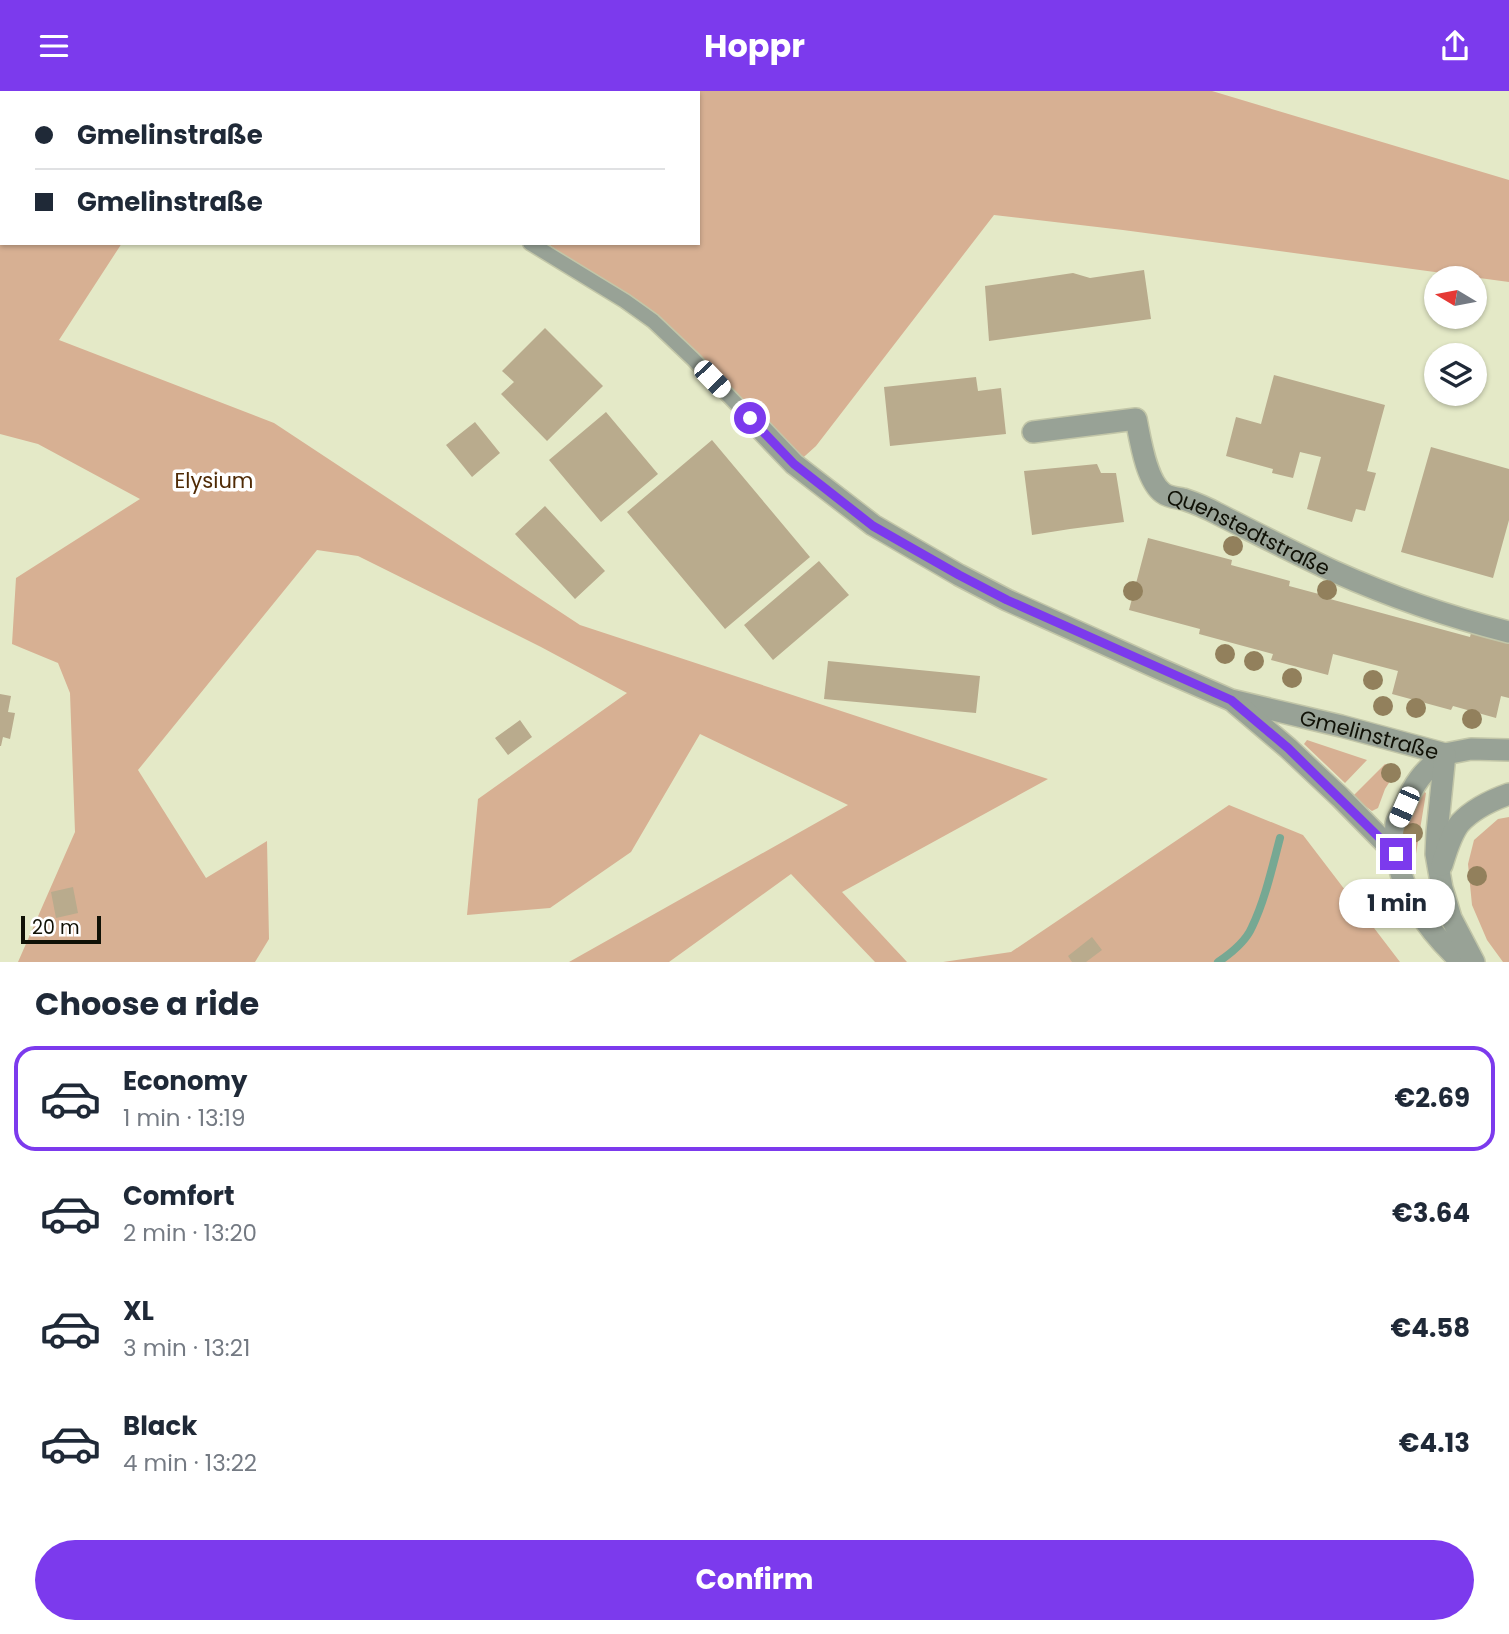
<!DOCTYPE html>
<meta charset="utf-8">
<style>
body{margin:0;font-family:Poppins,sans-serif;background:#f2f2f3;color:#1f2937;height:100vh;display:flex;flex-direction:column;font-size:26px;white-space:nowrap}
*{box-sizing:border-box;margin:0}
p{font-size:23px;color:#747a83}
.icon{flex:none;width:38px;height:38px;fill:none;stroke:currentColor;stroke-width:2;stroke-linecap:round;stroke-linejoin:round}
.map{position:relative;height:871px;overflow:hidden}
.panel{display:flex;flex-direction:column;background:#fff;flex:1}
.panel>*{flex:none}
.banner{position:absolute;left:0px;top:0px;width:700px;height:154px;box-shadow:0 2px 5px #0004;display:grid;align-content:center;height:154px;padding:0 35px;background:#fff}
.needle{width:46px;rotate:280deg}
.buttons{position:absolute;left:1424px;top:175px;display:grid;gap:14px}
.buttons a{display:grid;place-items:center;width:63px;height:63px;border-radius:50%;background:#fff;box-shadow:0 2px 5px #0004;font-size:35px}
.scale{position:absolute;left:21px;bottom:18px;width:80px;box-sizing:border-box;padding-left:7px;border:4px solid #101106;border-top:0;font-size:19px;line-height:24px;white-space:nowrap;color:#101106;-webkit-text-stroke:5px #fff;paint-order:stroke}
.end{position:absolute;width:32px;height:32px;margin:-16px;border:9px solid #7c3aed;background:#fff;box-shadow:0 0 0 4px #fff}
.from{border-radius:50%}
.bubble{position:absolute;height:49px;border-radius:24px;background:#fff;box-shadow:0 2px 5px #0004;font-size:23px;font-weight:700;line-height:49px;text-align:center}
.car{position:absolute;width:21px;height:42px;margin:-21px -10px;border-radius:9px;box-shadow:0 0 5px 2px #0007;background:linear-gradient(#fff 24%,#345 0 40%,#fff 0 76%,#345 0 86%,#fff 0)}
.banner b{display:flex;align-items:center;gap:24px;height:66px;font-size:26px}
.banner b+b{border-top:2px solid #e0e1e3}
.banner i{width:18px;height:18px;background:#1f2937}
ul{padding:0;list-style:none}
li{display:flex;align-items:center;gap:21px;height:105px;margin:0 14px 10px;padding:0 21px;border:4px solid transparent;border-radius:21px}
li div{flex:1}
li b{display:block;font-size:26px}
li em{font-style:normal;font-weight:700}
li.on{border-color:#7c3aed}
li>.icon{width:63px;height:63px;stroke-width:1.5}
h2{padding:0 35px;font-size:32px;line-height:84px}
.primary-button{display:flex;gap:14px;margin-top:auto;padding:14px 35px}
.primary-button a{flex:1;height:80px;border-radius:42px;background:#7c3aed;color:#fff;font-size:28px;font-weight:700;line-height:80px;text-align:center}
header{display:flex;justify-content:space-between;align-items:center;height:91px;padding:0 35px;background:#7c3aed;color:#fff;font-size:32px;font-weight:700}
.map>svg:first-child{display:block}
.green{fill:#d7b093}
.lines{fill:none;stroke-linecap:round;stroke-linejoin:round}
.stream{stroke:#76a893;stroke-width:8}
.building{fill:#b9ab8d}
.lane-casing{stroke:#c2c6a8;stroke-width:17}
.street-casing{stroke:#c2c6a8;stroke-width:24}
.lane{stroke:#98a296;stroke-width:14}
.street{stroke:#98a296;stroke-width:21}
.tree{fill:#92805c}
.route{stroke:#7c3aed;stroke-width:9}
.labels{text-anchor:middle;dominant-baseline:central;stroke-width:7;stroke-linejoin:round;paint-order:stroke}
.park-label{font-size:21px;fill:#4f2a05;stroke:#fff}
.street-label{font-size:21px;fill:#101106;stroke:#fff}
</style>
<header><svg class="icon" aria-label="menu" viewBox="0 0 24 24"><path d="M4 6h16M4 12h16M4 18h16"/></svg>Hoppr<svg class="icon" aria-label="share" viewBox="0 0 24 24"><path d="M12 15V3M7 8l5-5 5 5M5 13v7h14v-7"/></svg></header>
<div class="map">
<svg width="1509" height="871" viewBox="0 0 1509 871">
<rect width="100%" height="100%" fill="#e4e9c7"/>
<!-- green -->
<path class="green" d="M0,0H1212L1509,89V191L1123,139L994,124L816,355L796,373L653,230L547,152H698V2H2V152H122L59,249L274,332L580,534L1048,688L842,801L907,871H875L791,783L669,871H569L848,714L700,643L631,761L550,817L467,824L478,708L627,602L541,556L358,465L317,459L138,679L206,787L267,750L269,848L255,871H18L75,741L70,602L58,572L12,553L16,487L140,408L38,353L0,343Z
M1307,649L1367,669L1345,692L1304,653Z
M1385,673L1393,676L1394,684L1385,698L1378,717L1372,720L1362,713L1354,704Z
M1423,700L1426,702L1415,769L1409,776L1405,742L1410,720Z
M1229,714L1303,744L1400,871H943L1011,861Z
M1509,726V871H1503L1487,849L1472,814L1468,773L1474,749L1498,728Z"/>
<g class="lines">
<!-- stream -->
<path class="stream" d="M0,12H2
M1218,871C1230,863 1246,850 1252,836C1265,809 1272,777 1280,747"/>
</g>
<!-- building -->
<path class="building" d="M1144,179L1151,228L989,250L985,195L1073,182L1090,187Z
M545,237L603,295L547,350L501,303L514,291L502,280Z
M1274,284L1385,314L1367,380L1376,382L1365,420L1356,418L1352,431L1307,418L1321,366L1300,361L1293,387L1272,382L1273,378L1226,365L1236,326L1261,333Z
M976,286L978,300L1001,297L1006,343L890,355L884,296Z
M606,321L658,383L601,431L549,369Z
M475,331L500,362L472,386L446,354Z
M712,349L810,466L725,538L627,421Z
M1431,356L1509,378V429L1493,487L1401,461Z
M1097,373L1101,382H1116L1124,431L1070,438L1032,444L1024,380Z
M545,415L605,480L575,508L515,443Z
M1148,447L1232,469L1231,474L1290,490L1289,495L1330,506V508L1470,546L1471,542L1509,552V607L1501,605L1496,627L1453,615L1451,619L1392,603L1398,580L1333,563L1328,584L1271,569L1273,563L1199,543L1200,538L1129,519Z
M819,470L849,504L773,569L744,534Z
M828,570L980,585L976,622L824,608Z
M0,603L11,605L8,621L15,622L10,648L3,646L1,655H0Z
M520,629L532,646L508,664L495,647Z
M73,796L78,822L56,827L51,801Z
M1092,846L1102,859L1086,871H1072L1068,865Z"/>
<g class="lines">
<defs>
<path id="lane" d="M328,0L331,2
M530,152L625,210L653,230L693,268L750,327"/>
<g id="street">
<path id="s1" d="M750,327L794,373L873,434L959,484L1007,509L1160,578L1231,609L1341,635L1445,663L1471,658L1509,659"/>
<path id="s2" d="M1033,341L1136,328C1140,347 1146,390 1163,402C1168,406 1177,407 1183,408C1195,412 1207,417 1218,423C1256,442 1294,462 1333,480C1389,505 1449,526 1509,541"/>
<path d="M1235,612L1288,657L1340,706L1396,763"/>
<path d="M1445,663C1422,681 1414,692 1403,718C1401,723 1397,728 1396,733C1395,738 1396,745 1396,750C1396,796 1428,841 1462,871"/>
<path d="M1445,663L1437,742L1436,763L1442,797L1451,827L1474,871"/>
<path d="M1442,774C1446,761 1451,743 1460,732C1473,718 1492,709 1509,703"/>
</g>
</defs>
<!-- lane casing -->
<use href="#lane" class="lane-casing"/>
<!-- street casing -->
<use href="#street" class="street-casing"/>
<!-- lane -->
<use href="#lane" class="lane"/>
<!-- street -->
<use href="#street" class="street"/>
</g>
<!-- trees -->
<g class="tree">
<circle cx="1233" cy="455" r="10"/>
<circle cx="1327" cy="499" r="10"/>
<circle cx="1133" cy="500" r="10"/>
<circle cx="1225" cy="563" r="10"/>
<circle cx="1254" cy="570" r="10"/>
<circle cx="1292" cy="587" r="10"/>
<circle cx="1373" cy="589" r="10"/>
<circle cx="1383" cy="615" r="10"/>
<circle cx="1416" cy="617" r="10"/>
<circle cx="1472" cy="628" r="10"/>
<circle cx="1391" cy="682" r="10"/>
<circle cx="1413" cy="742" r="10"/>
<circle cx="1477" cy="785" r="10"/>
</g>
<g class="lines">
<!-- route -->
<path class="route" d="M750,327L794,373L873,435L959,484L1007,509L1231,609L1288,657L1396,763"/>
</g>
<g class="labels">
<!-- park labels -->
<g class="park-label">
<text x="214" y="389">Elysium</text>
</g>
<!-- street labels -->
<g class="street-label">
<text stroke="none"><textPath href="#s2" startOffset="278">Quenstedtstraße</textPath></text>
<text stroke="none"><textPath href="#s1" startOffset="705">Gmelinstraße</textPath></text>
</g>
</g>
</svg>
<div class="buttons">
<a><svg class="needle" viewBox="-14 -14 28 28"><path d="M0-13l5 13h-10z" fill="#e53935"/><path d="M0 13l5-13h-10z" fill="#747a83"/></svg></a>
<a><svg class="icon" aria-label="layers" viewBox="0 0 24 24"><path d="M12 4l9 5-9 5-9-5zM3 14l9 5 9-5"/></svg></a>
</div>
<div class="scale">20 m</div>
<i class="end from" style="left:750px;top:327px"></i>
<i class="end" style="left:1396px;top:763px"></i>
<div class="bubble" style="left:1339px;top:788px;width:116px">1 min</div>
<i class="car" style="left:712px;top:288px;rotate:136deg"></i>
<i class="car" style="left:1404px;top:716px;rotate:204deg"></i>
<div class="banner">
<b><i class="from"></i>Gmelinstraße</b>
<b><i></i>Gmelinstraße</b>
</div>
</div>
<section class="panel">
<h2>Choose a ride</h2>
<ul>
<li class="on"><svg class="icon" aria-label="car" viewBox="0 0 24 24"><path d="M5 17H2v-5l4-1 3-4h7l3 4 3 1v5h-3M9 17h6M6 11h13"/><circle cx="7" cy="17" r="2"/><circle cx="17" cy="17" r="2"/></svg><div><b>Economy</b><p>1 min · 13:19</p></div><em>€2.69</em></li>
<li><svg class="icon" aria-label="car" viewBox="0 0 24 24"><path d="M5 17H2v-5l4-1 3-4h7l3 4 3 1v5h-3M9 17h6M6 11h13"/><circle cx="7" cy="17" r="2"/><circle cx="17" cy="17" r="2"/></svg><div><b>Comfort</b><p>2 min · 13:20</p></div><em>€3.64</em></li>
<li><svg class="icon" aria-label="car" viewBox="0 0 24 24"><path d="M5 17H2v-5l4-1 3-4h7l3 4 3 1v5h-3M9 17h6M6 11h13"/><circle cx="7" cy="17" r="2"/><circle cx="17" cy="17" r="2"/></svg><div><b>XL</b><p>3 min · 13:21</p></div><em>€4.58</em></li>
<li><svg class="icon" aria-label="car" viewBox="0 0 24 24"><path d="M5 17H2v-5l4-1 3-4h7l3 4 3 1v5h-3M9 17h6M6 11h13"/><circle cx="7" cy="17" r="2"/><circle cx="17" cy="17" r="2"/></svg><div><b>Black</b><p>4 min · 13:22</p></div><em>€4.13</em></li>
</ul>
<div class="primary-button"><a>Confirm</a></div>
</section>
